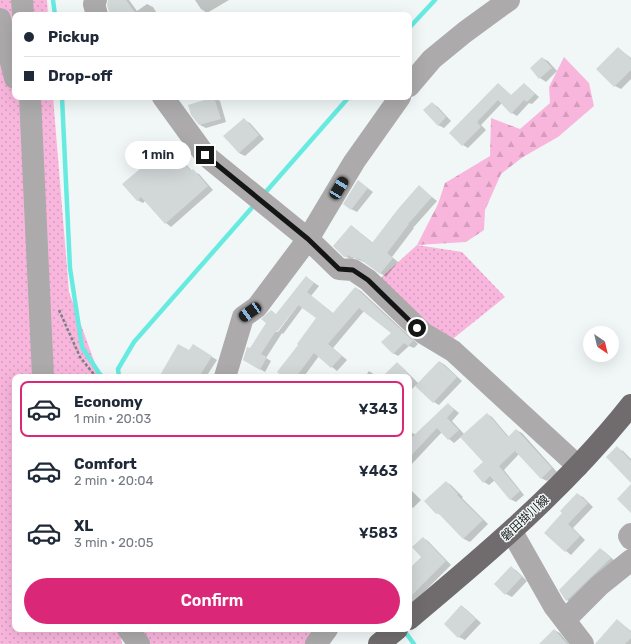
<!DOCTYPE html>
<meta charset="utf-8">
<style>
body{margin:0;font-family:Rubik,"Noto Sans JP",sans-serif;background:#f2f2f3;color:#1f2937;height:100vh;display:flex;flex-direction:column;font-size:15px;white-space:nowrap}
*{box-sizing:border-box;margin:0}
p{font-size:13px;color:#747a83}
.icon{flex:none;width:22px;height:22px;fill:none;stroke:currentColor;stroke-width:2;stroke-linecap:round;stroke-linejoin:round}
.map{position:relative;flex:1;overflow:hidden}
.sheet{position:absolute;left:12px;top:374px;width:400px;height:258px;display:flex;flex-direction:column;background:#fff;border-radius:8px;box-shadow:0 4px 16px #0002}
.sheet>*{flex:none}
.hud{position:absolute;left:12px;top:12px;width:400px;height:88px;border-radius:8px;box-shadow:0 4px 16px #0002;display:grid;align-content:center;height:88px;padding:0 12px;background:#fff}
.needle{width:26px;rotate:145deg}
.controls{position:absolute;left:583px;top:326px;display:grid;gap:8px}
.controls a{display:grid;place-items:center;width:36px;height:36px;border-radius:50%;background:#fff;box-shadow:0 4px 16px #0002;font-size:20px}
.end{position:absolute;width:18px;height:18px;margin:-9px;border:5px solid #141616;background:#fff;box-shadow:0 0 0 2px #fff}
.from{border-radius:50%}
.bubble{position:absolute;height:28px;border-radius:14px;background:#fff;box-shadow:0 4px 16px #0002;font-size:13px;font-weight:600;line-height:28px;text-align:center}
.car{position:absolute;width:12px;height:24px;margin:-12px -6px;border-radius:5px;box-shadow:0 0 3px 1px #0007;background:linear-gradient(#222 24%,#8ab4d8 0 40%,#222 0 76%,#8ab4d8 0 86%,#222 0)}
.hud b{display:flex;align-items:center;gap:14px;height:38px;font-size:15px}
.hud b+b{border-top:1px solid #e0e1e3}
.hud i{width:10px;height:10px;background:#1f2937}
ul{padding:7px 0 0;list-style:none}
li{display:flex;align-items:center;gap:12px;height:56px;margin:0 8px 6px;padding:0 4px;border:2px solid transparent;border-radius:8px}
li div{flex:1}
li b{display:block;font-size:15px}
li em{font-style:normal;font-weight:600}
li.current{border-color:#db2777}
li>.icon{width:36px;height:36px;stroke-width:1.5}
.button{display:flex;gap:8px;margin-top:auto;padding:8px 12px}
.button a{flex:1;height:46px;border-radius:24px;background:#db2777;color:#fff;font-size:16px;font-weight:600;line-height:46px;text-align:center}
.map>svg:first-child{display:block}
.grass{fill:url(#grass-dots)}
.forest{fill:url(#forest-firs)}
.shadow{fill:#0003;fill-rule:evenodd}
.lines{fill:none;stroke-linecap:round;stroke-linejoin:round}
.stream{stroke:#67eae0;stroke-width:4.5}
.building{fill:#d1d8d7}
.path{stroke:#7c8180;stroke-width:2.5;stroke-dasharray:3 2;stroke-linecap:butt}
.minor{stroke:#acaaab;stroke-width:22}
.major{stroke:#706c6e;stroke-width:22}
.route{stroke:#141616;stroke-width:5}
.labels{text-anchor:middle;dominant-baseline:central;stroke-width:3;stroke-linejoin:round;paint-order:stroke}
.street-label{font-size:12px;fill:#141616;stroke:#f0f7f6}
</style>
<div class="map">
<svg width="631" height="644" viewBox="0 0 631 644">
<defs>
<pattern id="grass-dots" width="8" height="8" patternUnits="userSpaceOnUse"><rect width="8" height="8" fill="#f9b6dd"/><path d="M2 2h.1M6 6h.1" fill="none" stroke="#d59cbd" stroke-width="1.8" stroke-linecap="round"/></pattern>
<pattern id="forest-firs" width="22" height="20" patternUnits="userSpaceOnUse"><rect width="22" height="20" fill="#f9b6dd"/><path d="M5 1l3.5 6h-7zM16 11l3.5 6h-7z" fill="#d59cbd"/></pattern>
</defs>
<rect width="100%" height="100%" fill="#f0f7f6"/>
<!-- grass -->
<path class="grass" d="M0,0H47L48,15H15V97H53L69,292L100,377H15V629H119L122,644H0Z
M417,245L462,252L505,297L444,346L373,285Z
M121,629H317L308,644H126Z"/>
<!-- forest -->
<path class="forest" d="M564,57L589,83L594,106L558,137L523,157L501,174L485,210L484,230L466,242L417,245L438,204L445,183L490,156L491,118L520,129L550,103L549,87Z"/>
<!-- shadow -->
<path class="shadow" d="M109,0H129L137,11L147,4L153,7L158,15H111Z
M195,0H229L207,13L201,9Z
M618,48L631,58V79L621,89L615,86L597,69Z
M542,58L548,61L557,71L546,82L540,78L531,68Z
M498,84L512,96L524,84L528,87L539,97L532,104L529,103L517,116L512,113L502,103L481,125L486,130L468,148L463,145Z
M214,98L220,101L226,122L206,128L200,125Z
M432,103L438,107L451,121L444,128L438,125Z
M244,120L250,123L264,139L245,156L239,153L225,137Z
M164,143L170,146L192,171L199,174L213,190L171,227L166,223L145,201L143,203L137,200L148,163Z
M358,181L373,192L357,212L351,209Z
M419,187L437,201L413,228H414L392,257L398,262L386,277L364,262L354,258L351,260L345,256L352,226L373,243Z
M306,277L319,286L311,296L334,314L356,288L361,291L418,344L414,348L409,346L398,356L393,353L392,333L364,311L333,348L347,360L337,371L319,356L305,375L307,377H285L300,345L317,318L303,307L283,334L282,333L266,358L271,361L265,372L244,360L250,350ZM300,300L301,301L278,332H275Z
M193,345L217,360L206,377H176Z
M440,362L445,365L462,381L439,405L434,402L416,385L410,391H409V377H393L397,363L402,367L419,384Z
M369,371L378,377H365Z
M448,404L459,413L452,421L465,435L487,414L492,417L509,437L516,430L522,433L557,472L547,481L541,478L519,454L504,470L524,495L516,502L510,499L495,480L489,485L484,482V462L461,437L454,443L449,439L442,432L409,467V431L416,435Z
M617,448L623,451L631,459V476Z
M446,482L451,485L463,497L462,498L488,524L470,542L464,539L443,516L437,513Z
M409,488L421,500L413,508L409,505Z
M577,494L583,497L593,507L573,528L585,540L571,555L566,551L546,533L564,513Z
M423,538L428,541L451,565L409,607V570L423,557Z
M600,549L605,552L616,562L572,604L567,600L560,590Z
M512,568L517,571L527,581L512,597L506,594L496,584Z
M462,606L467,610L481,623L465,640L459,637L445,624Z
M617,620L631,631V644H606Z
M554,630L560,633L569,644H541Z"/>
<g class="lines">
<!-- stream -->
<path class="stream" d="M53,0L55,15
M409,28L435,0
M62,97L70,268L82,347L99,373L103,377
M264,194L349,97
M119,377L118,369L134,342L256,203
M403,629L414,644"/>
</g>
<!-- building -->
<path class="building" d="M108,0H126L137,15H110L107,5Z
M618,47L631,59V70L614,87L596,69Z
M542,57L552,68L539,79L530,68Z
M498,83L511,95L524,83L535,94L527,102L524,100L511,114L498,100L477,122L481,127L462,146L449,133Z
M214,97L221,119L199,125L191,115L188,105Z
M432,102L446,117L438,126L423,110Z
M244,118L259,135L239,153L223,136Z
M164,141L191,171L193,169L208,186L165,224L141,197L137,201L122,184L147,163L144,160Z
M358,180L368,188L351,210L343,204Z
M419,185L432,197L408,224H409L387,253L393,258L380,274L360,259L351,257L348,255L347,257H344L333,246L351,225L372,243L398,209Z
M306,276L314,283L307,292L333,313L355,287L413,341L408,346L404,343L393,354L381,342L391,333L359,308L328,344L342,356L331,368L314,353L296,377H283L277,372L298,345L297,344L316,318L298,305L277,332L276,331L261,354L267,357L260,370L243,360L247,347L250,348L266,323L261,319L271,310L276,314Z
M178,344L189,350L193,344L212,356L199,377H159Z
M439,361L457,377L433,403L415,386Z
M397,362L411,377H382Z
M448,403L454,410L447,418L459,430L448,440L437,428L409,458V440Z
M487,413L508,437L516,429L552,468L541,479L515,451L499,466L520,491L510,500L490,476L483,483L473,471L483,462L460,437Z
M617,446L631,461V483L606,457Z
M446,481L458,494L457,495L483,520L463,539L438,513L436,514L424,501Z
M631,484V513L617,499Z
M577,493L588,503L568,524L580,536L565,552L544,533L562,513L560,511Z
M423,537L446,561L409,598V569L421,557L412,547Z
M600,548L611,558L566,601L559,590Z
M511,566L522,577L505,595L494,584Z
M461,605L476,619L458,638L444,624Z
M617,619L631,632V638L625,644H595Z
M554,629L567,644H539Z"/>
<g class="lines">
<!-- path -->
<path class="path" d="M59,310L80,357L96,377"/>
<!-- minor -->
<path class="minor" d="M22,0L23,15
M96,0L94,4L97,15
M0,19L15,78
M409,86L432,59L465,32L509,0
M30,97L43,377
M163,97L205,155L308,239L339,269L353,270L368,280L423,333L453,351L578,466
M225,377L243,317L257,307L308,239L354,162L400,97
M512,532L554,606L583,644
M631,534L629,536L631,539
M565,620L600,585L631,560
M128,629L139,644
M316,644L327,629"/>
<!-- major -->
<path class="major" d="M409,619C488,553 567,486 631,405
M379,644L397,629"/>
</g>
<g class="lines">
<!-- route -->
<path class="route" d="M205,155L308,239L339,269L353,270L368,280L417,328"/>
</g>
<g class="labels">
<!-- street labels -->
<g class="street-label">
<text transform="translate(525 518) rotate(-43)">磐田掛川線</text>
</g>
</g>
</svg>
<div class="controls">
<a><svg class="needle" viewBox="-14 -14 28 28"><path d="M0-13l5 13h-10z" fill="#e53935"/><path d="M0 13l5-13h-10z" fill="#747a83"/></svg></a>
</div>
<i class="end from" style="left:417px;top:328px"></i>
<i class="end" style="left:205px;top:155px"></i>
<div class="bubble" style="left:125px;top:141px;width:66px">1 min</div>
<i class="car" style="left:339px;top:188px;rotate:31deg"></i>
<i class="car" style="left:250px;top:312px;rotate:235deg"></i>
<div class="hud">
<b><i class="from"></i>Pickup</b>
<b><i></i>Drop-off</b>
</div>
<section class="sheet">
<ul>
<li class="current"><svg class="icon" aria-label="car" viewBox="0 0 24 24"><path d="M5 17H2v-5l4-1 3-4h7l3 4 3 1v5h-3M9 17h6M6 11h13"/><circle cx="7" cy="17" r="2"/><circle cx="17" cy="17" r="2"/></svg><div><b>Economy</b><p>1 min · 20:03</p></div><em>¥343</em></li>
<li><svg class="icon" aria-label="car" viewBox="0 0 24 24"><path d="M5 17H2v-5l4-1 3-4h7l3 4 3 1v5h-3M9 17h6M6 11h13"/><circle cx="7" cy="17" r="2"/><circle cx="17" cy="17" r="2"/></svg><div><b>Comfort</b><p>2 min · 20:04</p></div><em>¥463</em></li>
<li><svg class="icon" aria-label="car" viewBox="0 0 24 24"><path d="M5 17H2v-5l4-1 3-4h7l3 4 3 1v5h-3M9 17h6M6 11h13"/><circle cx="7" cy="17" r="2"/><circle cx="17" cy="17" r="2"/></svg><div><b>XL</b><p>3 min · 20:05</p></div><em>¥583</em></li>
</ul>
<div class="button"><a>Confirm</a></div>
</section>
</div>
